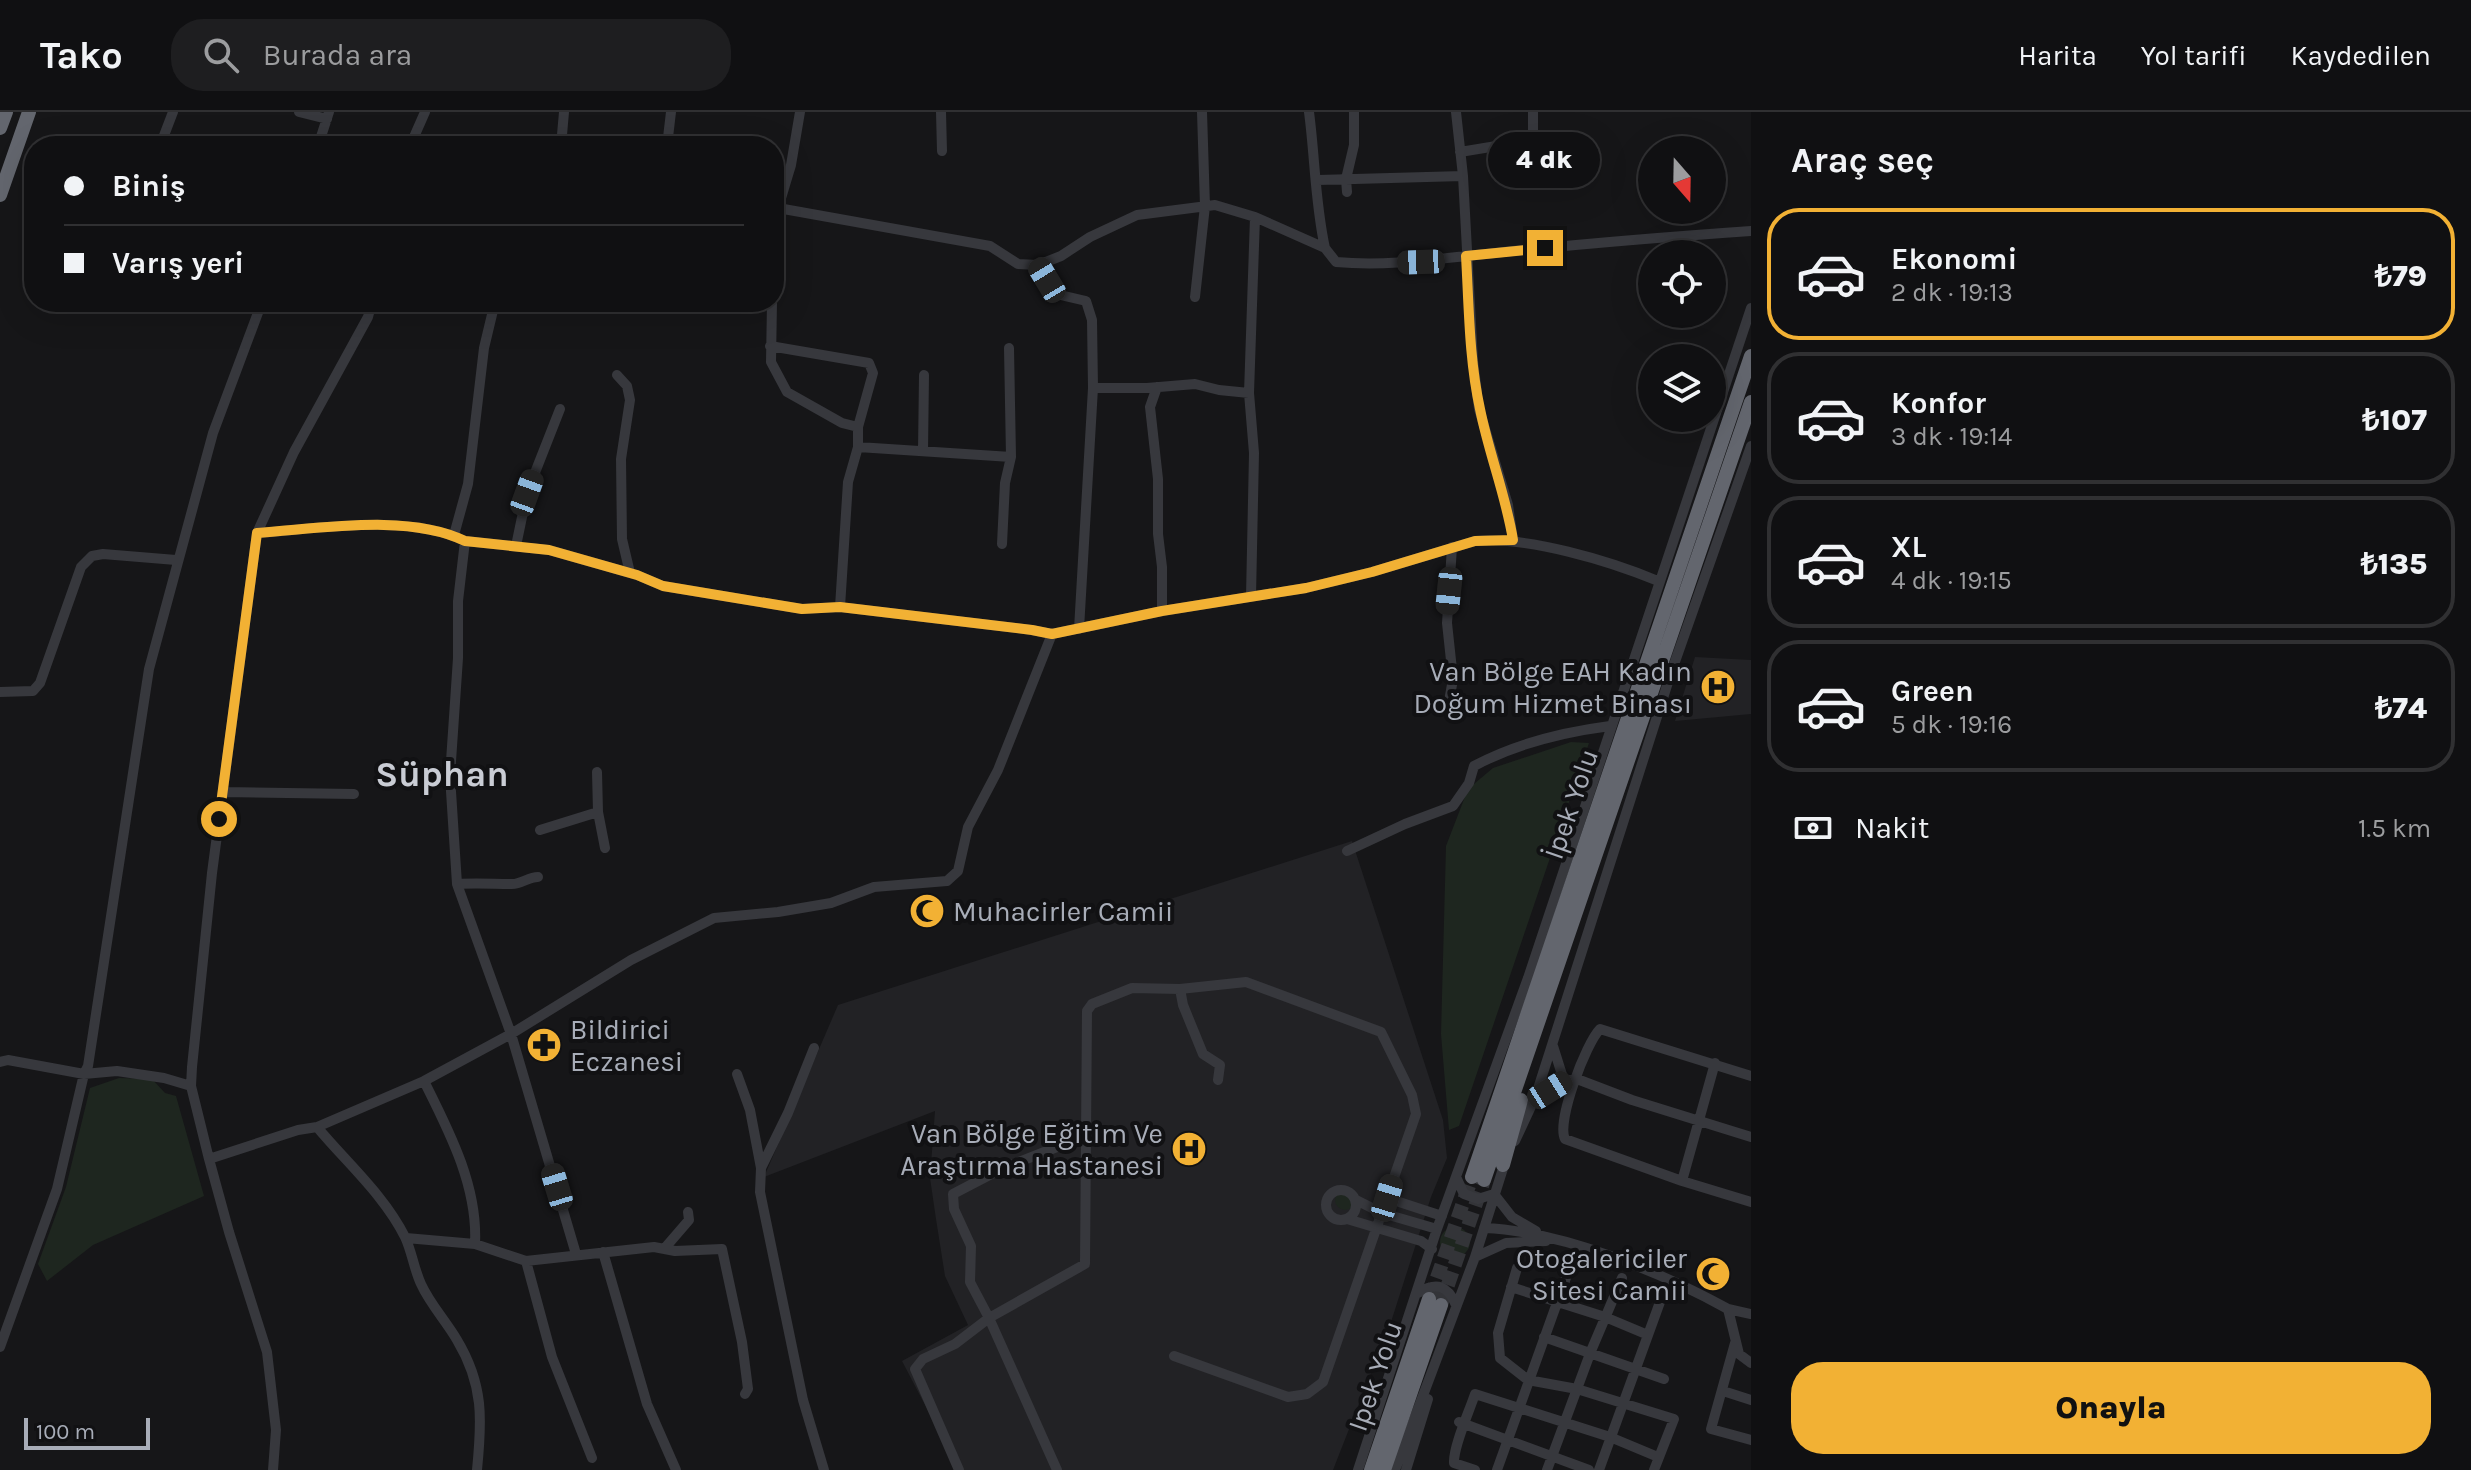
<!DOCTYPE html>
<html lang="tr">
<meta charset="utf-8">
<style>
body{margin:0;font-family:Karla,sans-serif;background:#1e1e20;color:#f1f3f6;height:100vh;display:flex;flex-direction:column;font-size:30px;white-space:nowrap}
*{box-sizing:border-box;margin:0}
p{font-size:26px;color:#9c9d9f}
.icon{flex:none;width:44px;height:44px;fill:none;stroke:currentColor;stroke-width:2;stroke-linecap:round;stroke-linejoin:round}
.map{position:relative;flex:1;overflow:hidden}
.side{display:flex;flex-direction:column;background:#101012;width:720px}
.side>*{flex:none}
.banner{position:absolute;left:24px;top:24px;width:760px;height:176px;border-radius:32px;box-shadow:0 8px 32px #0002,0 0 0 2px #303032;display:grid;align-content:center;height:176px;padding:0 40px;background:#101012}
.needle{width:52px;rotate:160deg}
.fabs{position:absolute;left:1638px;top:24px;display:grid;gap:16px}
.fabs a{display:grid;place-items:center;width:88px;height:88px;border-radius:50%;background:#101012;box-shadow:0 8px 32px #0002,0 0 0 2px #303032;font-size:40px}
.scale{position:absolute;left:24px;bottom:20px;width:126px;box-sizing:border-box;padding-left:8px;border:4px solid #a8adb8;border-top:0;font-size:22px;line-height:28px;white-space:nowrap;color:#a8adb8;-webkit-text-stroke:6px #111113;paint-order:stroke}
.end{position:absolute;width:36px;height:36px;margin:-18px;border:10px solid #f2b134;background:#111;box-shadow:0 0 0 4px #111}
.from{border-radius:50%}
.bubble{position:absolute;height:56px;border-radius:28px;background:#101012;box-shadow:0 8px 32px #0002,0 0 0 2px #303032;font-size:26px;font-weight:800;line-height:56px;text-align:center}
.car{position:absolute;width:24px;height:48px;margin:-24px -12px;border-radius:10px;box-shadow:0 0 6px 2px #0007;background:linear-gradient(#222 24%,#8ab4d8 0 40%,#222 0 76%,#8ab4d8 0 86%,#222 0)}
.banner b{display:flex;align-items:center;gap:28px;height:76px;font-size:30px}
.banner b+b{border-top:2px solid #303032}
.banner i{width:20px;height:20px;background:#f1f3f6}
ul{padding:0;list-style:none}
li{display:flex;align-items:center;gap:24px;height:132px;margin:0 16px 12px;padding:0 24px;border:4px solid #303032;border-radius:32px}
li div{flex:1}
li b{display:block;font-size:30px}
li em{font-style:normal;font-weight:800}
li.current{border-color:#f2b134}
li>.icon{width:72px;height:72px;stroke-width:1.5}
h2{padding:0 40px;font-size:36px;line-height:96px}
.pay{display:flex;align-items:center;gap:20px;height:88px;padding:0 40px;font-size:30px}
.pay p{margin-inline-start:auto}
.primary-button{display:flex;gap:16px;margin-top:auto;padding:16px 40px}
.primary-button a{flex:1;height:92px;border-radius:32px;background:#f2b134;color:#111;font-size:32px;font-weight:800;line-height:92px;text-align:center}
header{display:flex;align-items:center;gap:48px;box-sizing:border-box;height:112px;padding:0 40px;background:#101012;border-bottom:2px solid #303032}
header strong{font-size:38px}
nav{display:flex;gap:44px;margin-inline-start:auto;font-size:28px}
.search{width:560px;height:72px;background:#1e1e20;display:flex;align-items:center;gap:20px;box-sizing:border-box;padding:0 28px;border-radius:32px;color:#9c9d9f;font-size:30px}
main{display:flex;flex:1;min-height:0}
.map>svg:first-child{display:block}
.built{fill:#222225}
.green{fill:#1e261f}
.lines{fill:none;stroke-linecap:round;stroke-linejoin:round}
.highway-tunnel{stroke:#333438;stroke-width:14;stroke-dasharray:14 7;stroke-linecap:butt}
.minor{stroke:#37383d;stroke-width:10}
.highway{stroke:#63666e;stroke-width:14}
.route{stroke:#f2b134;stroke-width:10}
.labels{text-anchor:middle;dominant-baseline:central;stroke-width:8;stroke-linejoin:round;paint-order:stroke}
.poi-label{font-size:28px;fill:#a8adb8;stroke:#111113;text-anchor:end}
.street-label{font-size:28px;fill:#a8adb8;stroke:#111113}
.district-label{font-size:36px;font-weight:bold;fill:#c9ccd4;stroke:#111113}
</style>
<header>
<strong>Tako</strong>
<div class="search"><svg class="icon" aria-label="search" viewBox="0 0 24 24"><circle cx="10" cy="10" r="6"/><path d="M15 15l6 6"/></svg>Burada ara</div>
<nav><a>Harita</a><a>Yol tarifi</a><a>Kaydedilen</a></nav>
</header>
<main>
<div class="map">
<svg width="1751" height="1358" viewBox="0 0 1751 1358">
<rect width="100%" height="100%" fill="#161618"/>
<!-- built -->
<path class="built" d="M1695,545L1751,548V602L1675,609Z
M1352,729L1443,1008L1447,1046L1431,1085L1391,1210L1333,1358H959L902,1249L968,1213L945,1164L936,1107L930,1066L935,999L764,1065L838,893Z"/>
<!-- green -->
<path class="green" d="M1571,630L1589,631L1459,1014L1449,1018L1441,922L1446,734L1468,677L1493,656Z
M119,966L152,967L165,981L176,984L204,1084L93,1133L47,1169L38,1152L66,1075L90,976Z
M1335 1088a10 10 0 1 1 20 0a10 10 0 1 1-20 0Z
M1440 1130a15 15 0 1 1 30 0a15 15 0 1 1-30 0Z"/>
<g class="lines">
<!-- highway-tunnel -->
<path class="highway-tunnel" d="M1430,1186L1472,1065
M1441,1193L1484,1068"/>
<!-- minor -->
<path class="minor" d="M299,0L327,7
M941,0L942,39
M1309,0C1315,45 1315,91 1325,136
M1456,0L1463,64L1473,249L1479,297L1508,393L1513,428
M410,30L453,34
M160,34L173,0
M318,34L329,0
M410,34L425,0
M561,34L564,0
M667,34L671,0
M1460,40L1533,28V0
M1318,68L1463,64
M1347,80L1346,67L1354,33V0
M774,93L778,96L990,134L1018,152L1038,153L1061,144L1090,125L1137,103L1215,93L1255,105L1325,136L1336,150C1390,155 1442,146 1495,141C1580,132 1665,125 1751,119
M1038,153L1056,182L1086,189L1092,208L1093,276L1079,517
M774,166L778,96L791,53L800,0
M1195,185L1205,94L1202,0
M772,190L771,250L787,280L842,311L858,315V335L1011,345
M770,234L869,251L873,261L858,315
M617,263L627,274L630,288L621,347L622,427L630,461
M1157,275L1150,295L1158,367V422L1162,455V499
M1093,276H1147L1195,272L1219,278L1249,281
M923,339L924,263
M257,421C318,417 409,401 465,429L549,438L637,463L663,474L802,497L840,495L1032,518L1052,522L1162,499L1306,476L1372,460L1475,429C1527,424 1610,449 1658,469
M454,423L468,372L484,236L495,190
M465,429L458,489V546L450,664L457,772L511,922L576,1142
M1002,432L1005,371L1011,345L1009,236
M516,434L527,381L560,297
M1251,485L1254,341L1249,281L1255,105
M840,495L848,370L858,335
M0,580L33,579L40,571L81,455L92,444L103,442L176,448
M1448,595L1453,567L1447,511L1452,435
M597,660L598,700L605,736
M223,680L354,682
M540,718L598,700
M1347,739L1405,712L1453,694L1469,671L1474,654C1515,632 1564,620 1610,614
M457,772C476,771 494,772 512,772C522,772 528,765 538,765
M1180,877L1183,893L1203,942L1220,953L1218,968
M814,936L788,1001L761,1056L760,1080L803,1288L824,1358
M0,950L8,948L84,962L117,959L164,966L191,974
M737,962L750,998L761,1056
M1751,964L1600,917C1586,931 1556,1010 1565,1027L1682,1069L1751,1090
M424,969C449,1019 478,1074 475,1132
M1564,969L1577,967L1632,988L1751,1025
M1535,986L1564,969L1553,934
M317,1015L424,969L511,922L631,848L714,806L778,800L831,791L874,775L947,769L958,759L968,715L998,658L1052,522
M1515,1029L1535,986L1671,561L1751,334
M209,1047L298,1018L317,1015C347,1051 384,1083 405,1125C412,1140 414,1157 421,1172C430,1192 446,1209 457,1228C484,1273 482,1308 477,1358
M1456,1065L1464,1082L1478,1087L1494,1082L1512,1105L1536,1119
M1682,1069L1715,951
M1326 1093a15 15 0 1 1 30 0a15 15 0 1 1-30 0Z
M1387,1086L1442,1104
M1356,1088L1382,1101L1437,1117
M1347,1107L1421,1129L1432,1137
M1484,1116C1561,1119 1661,1160 1728,1197L1739,1242L1751,1251
M406,1126L475,1132L526,1149L654,1135L675,1139L722,1137L742,1230L748,1277L745,1282
M664,1137L689,1108L688,1100
M603,1140L647,1292L676,1358
M1475,1145L1506,1131L1546,1129
M526,1149L552,1245L592,1346
M1517,1156L1498,1221L1500,1246L1528,1268L1577,1277L1674,1307L1654,1358
M1511,1175L1605,1205L1648,1223
M1418,1181C1437,1169 1448,1174 1456,1193
M1728,1197L1751,1202
M1544,1225L1664,1267
M1735,1231L1711,1317L1751,1328
M0,1235L57,1077L84,962L88,954L149,557L213,321L262,190
M1723,1279L1751,1288
M1459,1310L1589,1358
M273,1358L276,1318L267,1240L229,1120L209,1047L191,974L192,955L212,761L257,421L294,340L368,205L372,190
M959,1358L915,1257L923,1247L955,1232L989,1206L1085,1152L1087,899L1092,892L1132,876L1180,877L1246,870L1381,920L1412,983L1416,1002L1323,1270L1307,1282L1288,1285L1174,1244
M1057,1358L989,1206L970,1170L971,1134L954,1097L953,1082L1001,1057L1085,1024
M1358,1358L1437,1117L1528,866L1751,196
M1395,1358L1475,1145L1506,1047
M1406,1358L1428,1287
M1475,1358L1454,1351C1453,1335 1469,1300 1475,1282L1610,1325L1658,1345
M1497,1358L1567,1163
M1547,1358L1591,1239L1622,1166
M1599,1358L1664,1179"/>
<!-- highway -->
<path class="highway" d="M0,16L6,0
M0,83L29,0
M1503,1053L1521,988
M1472,1065L1751,244
M1484,1068L1751,290
M1371,1358L1429,1187
M1384,1358L1441,1193"/>
</g>
<g class="lines">
<!-- route -->
<path class="route" d="M219,707L257,421C319,417 408,401 465,429L549,438L637,463L663,474L802,497L840,495L1032,518L1052,522L1162,499L1306,476L1372,460L1475,429L1513,428C1506,384 1489,342 1480,297C1469,247 1469,195 1466,144L1545,136"/>
</g>
<!-- icons -->
<defs>
<symbol id="hospital-disc" viewBox="-11 -11 22 22"><circle r="9.5" fill="#f2b134" stroke="#111113"/><path d="M-5-5h3v3.5h4V-5h3V5h-3V1.5h-4V5h-3Z" fill="#111"/></symbol>
<symbol id="mosque-disc" viewBox="-11 -11 22 22"><circle r="9.5" fill="#f2b134" stroke="#111113"/><path d="M3.5-4.9A6 6 0 1 0 3.5 4.9A5 5 0 1 1 3.5-4.9Z" fill="#111"/></symbol>
<symbol id="pharmacy-disc" viewBox="-11 -11 22 22"><circle r="9.5" fill="#f2b134" stroke="#111113"/><path d="M-2-6h4v4h4v4h-4v4h-4v-4h-4v-4h4Z" fill="#111"/></symbol>
</defs>
<g fill-rule="evenodd">
<use href="#hospital-disc" x="1698" y="555" width="40" height="40"/>
<use href="#mosque-disc" x="907" y="779" width="40" height="40"/>
<use href="#pharmacy-disc" x="524" y="913" width="40" height="40"/>
<use href="#hospital-disc" x="1169" y="1017" width="40" height="40"/>
<use href="#mosque-disc" x="1693" y="1142" width="40" height="40"/>
</g>
<g class="labels">
<!-- poi labels -->
<g class="poi-label">
<text x="1692" y="559">Van Bölge EAH Kadın<tspan x="1692" dy="32">Doğum Hizmet Binası</tspan></text>
<text x="953" y="799" text-anchor="start">Muhacirler Camii</text>
<text x="570" y="917" text-anchor="start">Bildirici<tspan x="570" dy="32">Eczanesi</tspan></text>
<text x="1163" y="1021">Van Bölge Eğitim Ve<tspan x="1163" dy="32">Araştırma Hastanesi</tspan></text>
<text x="1687" y="1146">Otogalericiler<tspan x="1687" dy="32">Sitesi Camii</tspan></text>
</g>
<!-- street labels -->
<g class="street-label">
<text transform="translate(1571 692) rotate(-71)">İpek Yolu</text>
<text transform="translate(1375 1264) rotate(-71)">Ipek Yolu</text>
</g>
<!-- district labels -->
<g class="district-label">
<text x="442" y="662">Süphan</text>
</g>
</g>
</svg>
<div class="fabs">
<a><svg class="needle" viewBox="-14 -14 28 28"><path d="M0-13l5 13h-10z" fill="#e53935"/><path d="M0 13l5-13h-10z" fill="#9c9d9f"/></svg></a>
<a><svg class="icon" aria-label="locate" viewBox="0 0 24 24"><circle cx="12" cy="12" r="6"/><path d="M12 2v4M12 18v4M2 12h4M18 12h4"/></svg></a>
<a><svg class="icon" aria-label="layers" viewBox="0 0 24 24"><path d="M12 4l9 5-9 5-9-5zM3 14l9 5 9-5"/></svg></a>
</div>
<div class="scale">100 m</div>
<i class="end from" style="left:219px;top:707px"></i>
<i class="end" style="left:1545px;top:136px"></i>
<div class="bubble" style="left:1488px;top:20px;width:112px">4 dk</div>
<i class="car" style="left:1421px;top:150px;rotate:268deg"></i>
<i class="car" style="left:1047px;top:168px;rotate:329deg"></i>
<i class="car" style="left:527px;top:381px;rotate:20deg"></i>
<i class="car" style="left:1449px;top:479px;rotate:186deg"></i>
<i class="car" style="left:1550px;top:978px;rotate:58deg"></i>
<i class="car" style="left:557px;top:1075px;rotate:343deg"></i>
<i class="car" style="left:1387px;top:1086px;rotate:17deg"></i>
<div class="banner">
<b><i class="from"></i>Biniş</b>
<b><i></i>Varış yeri</b>
</div>
</div>
<section class="side">
<h2>Araç seç</h2>
<ul>
<li class="current"><svg class="icon" aria-label="car" viewBox="0 0 24 24"><path d="M5 17H2v-5l4-1 3-4h7l3 4 3 1v5h-3M9 17h6M6 11h13"/><circle cx="7" cy="17" r="2"/><circle cx="17" cy="17" r="2"/></svg><div><b>Ekonomi</b><p>2 dk · 19:13</p></div><em>₺79</em></li>
<li><svg class="icon" aria-label="car" viewBox="0 0 24 24"><path d="M5 17H2v-5l4-1 3-4h7l3 4 3 1v5h-3M9 17h6M6 11h13"/><circle cx="7" cy="17" r="2"/><circle cx="17" cy="17" r="2"/></svg><div><b>Konfor</b><p>3 dk · 19:14</p></div><em>₺107</em></li>
<li><svg class="icon" aria-label="car" viewBox="0 0 24 24"><path d="M5 17H2v-5l4-1 3-4h7l3 4 3 1v5h-3M9 17h6M6 11h13"/><circle cx="7" cy="17" r="2"/><circle cx="17" cy="17" r="2"/></svg><div><b>XL</b><p>4 dk · 19:15</p></div><em>₺135</em></li>
<li><svg class="icon" aria-label="car" viewBox="0 0 24 24"><path d="M5 17H2v-5l4-1 3-4h7l3 4 3 1v5h-3M9 17h6M6 11h13"/><circle cx="7" cy="17" r="2"/><circle cx="17" cy="17" r="2"/></svg><div><b>Green</b><p>5 dk · 19:16</p></div><em>₺74</em></li>
</ul>
<div class="pay"><svg class="icon" aria-label="cash" viewBox="0 0 24 24"><path d="M3 7h18v10H3z"/><circle cx="12" cy="12" r="2"/></svg>Nakit<p>1.5 km</p></div>
<div class="primary-button"><a>Onayla</a></div>
</section>
</main>
